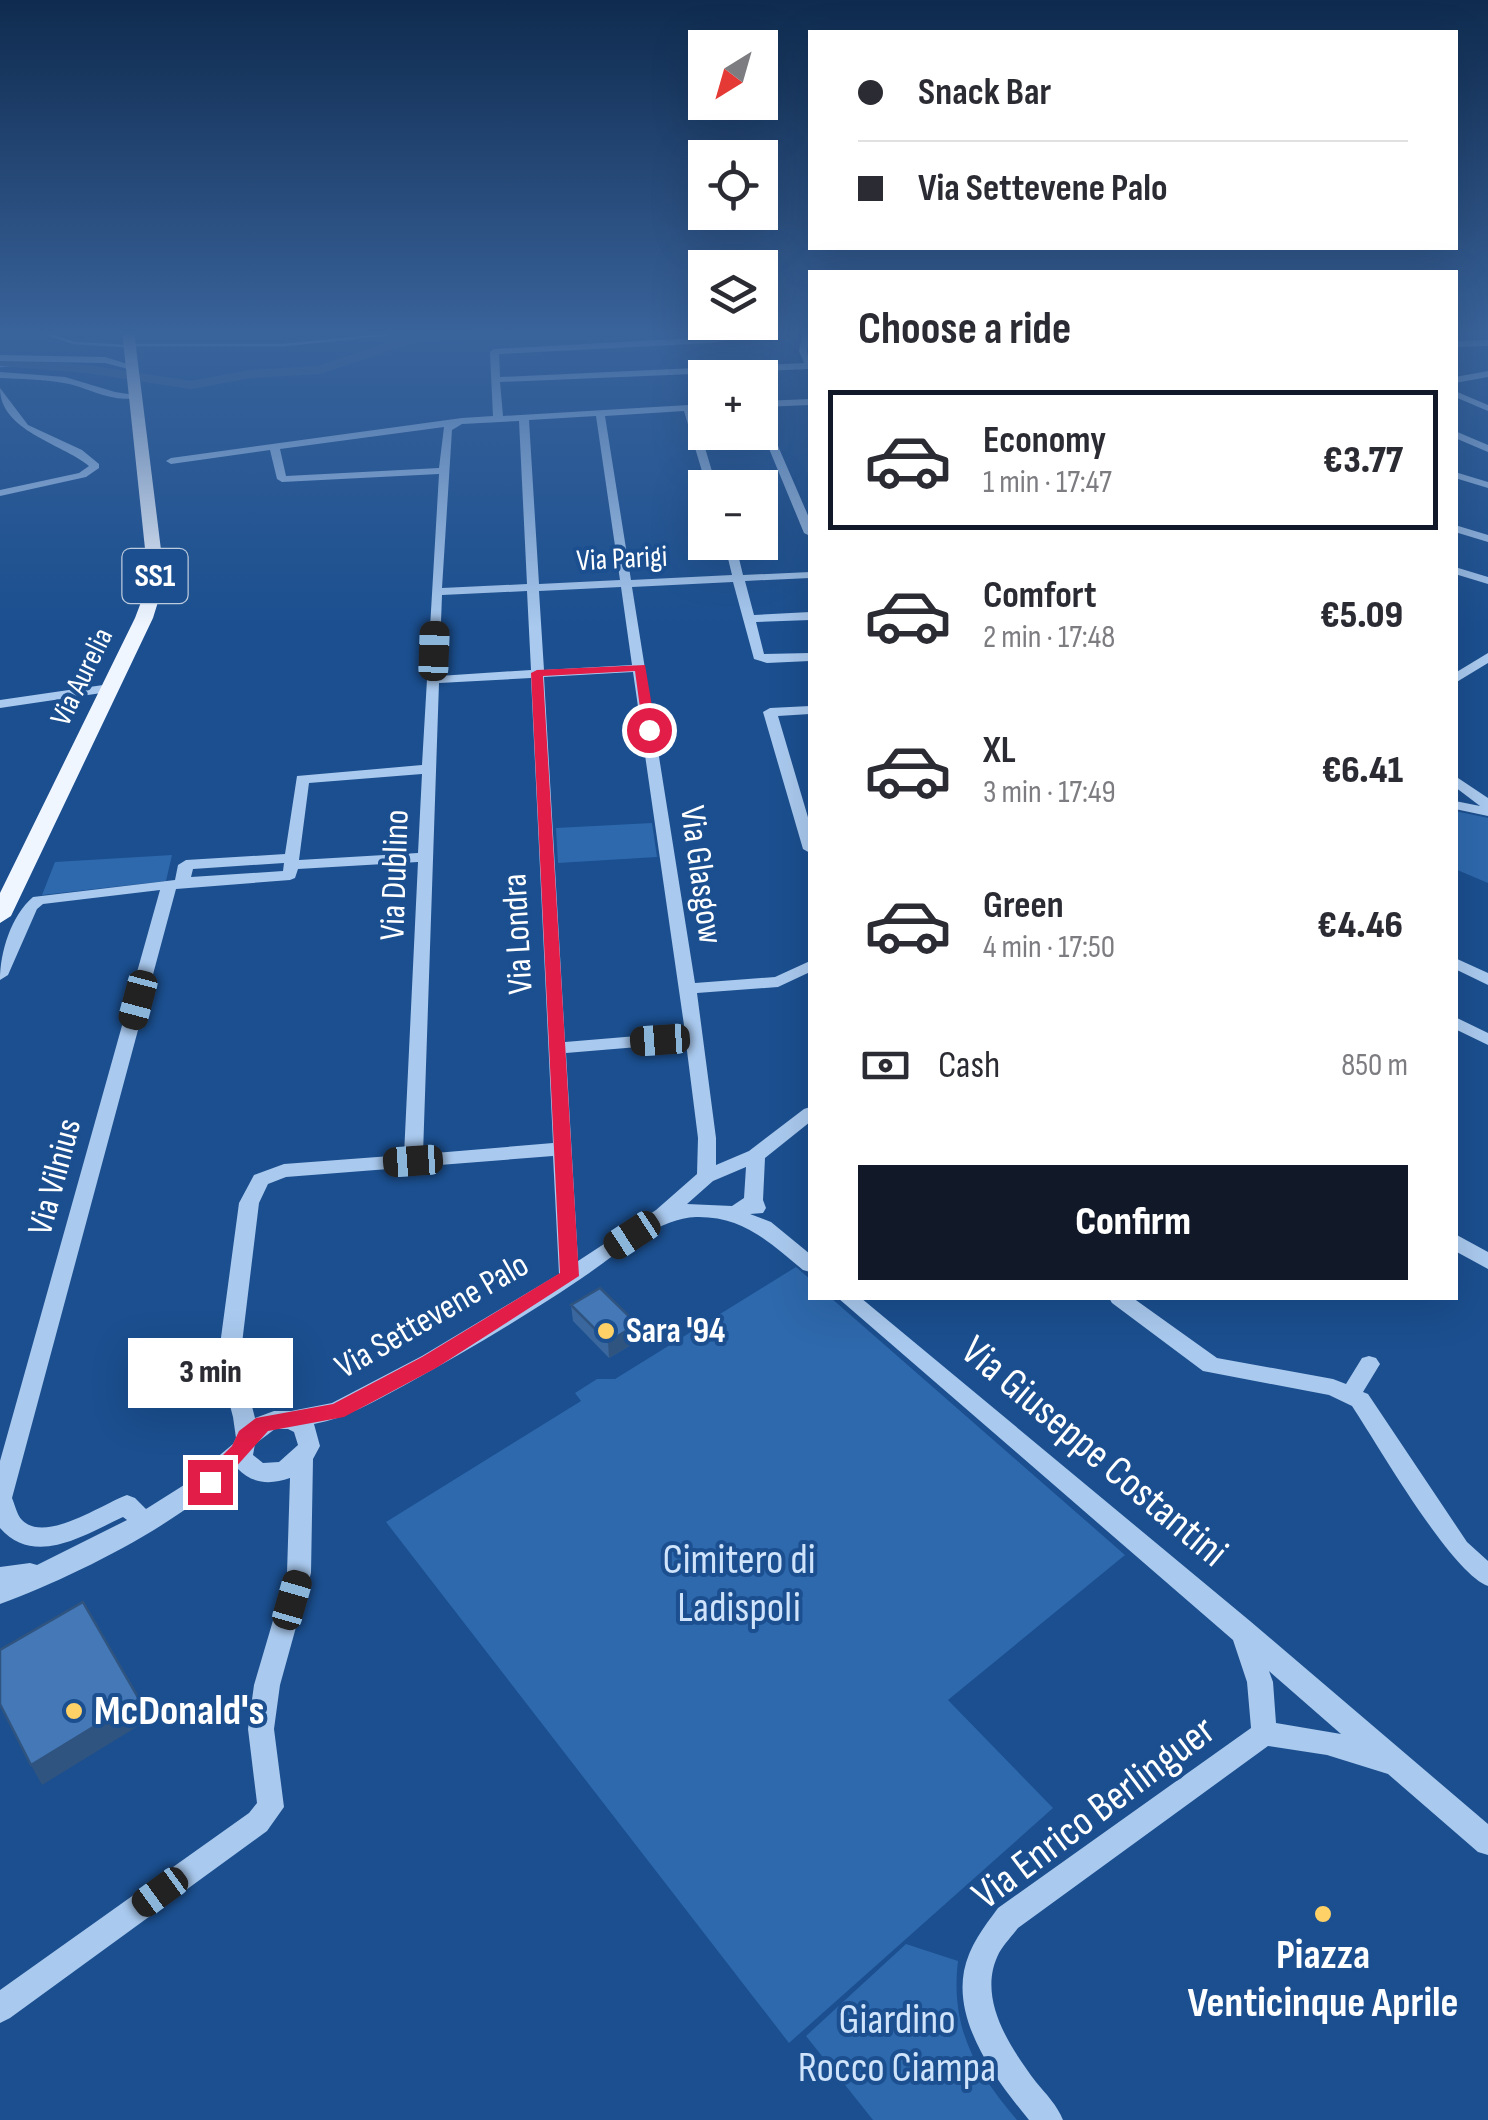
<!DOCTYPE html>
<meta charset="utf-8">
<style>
body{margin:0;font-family:"Sofia Sans Condensed",sans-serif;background:#f2f2f3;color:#2b2b33;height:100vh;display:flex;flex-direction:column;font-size:38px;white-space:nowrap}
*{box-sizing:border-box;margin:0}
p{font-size:32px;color:#7c7c81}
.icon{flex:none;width:55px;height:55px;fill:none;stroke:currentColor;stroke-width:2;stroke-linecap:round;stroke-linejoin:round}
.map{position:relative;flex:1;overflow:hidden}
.side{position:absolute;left:808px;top:270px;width:650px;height:1030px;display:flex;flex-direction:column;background:#fff;border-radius:0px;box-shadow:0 10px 40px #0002}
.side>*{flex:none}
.top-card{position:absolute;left:808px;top:30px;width:650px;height:220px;border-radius:0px;box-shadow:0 10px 40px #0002;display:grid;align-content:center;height:220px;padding:0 50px;background:#fff}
.needle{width:65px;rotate:217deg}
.fabs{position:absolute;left:688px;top:30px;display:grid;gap:20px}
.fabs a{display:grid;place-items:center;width:90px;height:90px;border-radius:0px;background:#fff;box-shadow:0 10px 40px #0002;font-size:50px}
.end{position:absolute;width:45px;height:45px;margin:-22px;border:12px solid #e11d48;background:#fff;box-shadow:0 0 0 5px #fff}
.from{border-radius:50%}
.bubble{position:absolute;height:70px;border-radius:0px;background:#fff;box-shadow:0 10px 40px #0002;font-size:32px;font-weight:800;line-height:70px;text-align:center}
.car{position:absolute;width:30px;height:60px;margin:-30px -15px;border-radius:12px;box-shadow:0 0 8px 2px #0007;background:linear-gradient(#222 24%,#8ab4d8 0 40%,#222 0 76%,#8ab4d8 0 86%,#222 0)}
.top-card b{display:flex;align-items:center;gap:35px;height:95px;font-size:38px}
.top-card b+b{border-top:2px solid #e1e1e2}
.top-card i{width:25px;height:25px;background:#2b2b33}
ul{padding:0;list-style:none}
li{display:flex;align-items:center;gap:30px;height:140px;margin:0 20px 15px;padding:0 30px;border:5px solid transparent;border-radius:0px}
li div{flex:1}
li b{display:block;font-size:38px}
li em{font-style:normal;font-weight:800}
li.active{border-color:#111827}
li>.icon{width:90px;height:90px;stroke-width:1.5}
h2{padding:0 50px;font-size:45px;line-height:120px}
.pay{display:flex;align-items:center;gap:25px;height:110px;padding:0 50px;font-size:38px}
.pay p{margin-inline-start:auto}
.button{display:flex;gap:20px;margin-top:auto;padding:20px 50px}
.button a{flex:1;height:115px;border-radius:0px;background:#111827;color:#fff;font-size:40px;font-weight:800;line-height:115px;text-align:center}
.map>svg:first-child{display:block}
.green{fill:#2e69ad}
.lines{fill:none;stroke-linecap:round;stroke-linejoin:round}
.stream{stroke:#9cc4f0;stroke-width:2.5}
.river{fill:#3c6290;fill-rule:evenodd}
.minor{fill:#a9c9ee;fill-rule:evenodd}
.major{fill:#f0f6ff;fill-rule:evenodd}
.wall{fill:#3a679d}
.shaded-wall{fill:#305480}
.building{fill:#4478b7;stroke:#305480;stroke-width:2.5}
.route{fill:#e11d48}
.poi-dot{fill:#ffd166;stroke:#1b4f8f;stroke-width:4}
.labels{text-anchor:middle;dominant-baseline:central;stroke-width:8;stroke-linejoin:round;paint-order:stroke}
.far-street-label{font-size:30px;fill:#fff;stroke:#1b4f8f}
.shield{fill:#1b4f8f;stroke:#bbcadd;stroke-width:2.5}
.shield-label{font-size:32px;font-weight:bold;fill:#fff}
.street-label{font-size:35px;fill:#fff;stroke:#1b4f8f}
.poi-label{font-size:35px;font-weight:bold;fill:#fff;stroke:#1b4f8f;text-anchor:start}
.near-street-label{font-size:42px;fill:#fff;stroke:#1b4f8f}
.near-park-label{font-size:42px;fill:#cfe3fa;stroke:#1b4f8f}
.near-poi-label{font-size:42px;font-weight:bold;fill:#fff;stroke:#1b4f8f;text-anchor:start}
</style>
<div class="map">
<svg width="1488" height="2120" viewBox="0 0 1488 2120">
<rect width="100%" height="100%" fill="#1b4f8f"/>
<!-- green -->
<path class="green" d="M1455,811L1488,818V883L1455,869Z
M652,823L657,857L558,863L556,828Z
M172,855L166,881L42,895L55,862Z
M796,1267L810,1279V1298H831L1125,1555L948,1700L1053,1808L789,2043L386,1522L581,1401L575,1393L597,1379H615Z
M906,1944L958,1961C950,2027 975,2071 1017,2120H873L806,2036Z"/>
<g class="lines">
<!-- stream -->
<path class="stream" d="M38,331L74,343L125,346
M135,345H284L393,334H437
M0,366L28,364"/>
<!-- river -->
<path class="river" d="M458,331H495L409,344L320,374L250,378L191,389L87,373L0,366V358L87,365L191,381L250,370L318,366L403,337Z"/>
<!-- minor -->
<path class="minor" d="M728,331H736L730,340L712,343L499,354L500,377L804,363L799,351L804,331H810L807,351L810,369L500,382L503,416L705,404V410L694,411L717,488H707L684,411L605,416L631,580L732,575L724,542H735L743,575L810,572V578L745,581L754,615L810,612V620L756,622L764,654L810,653V661L767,663L754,659L733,582L632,587L695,983L775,977L810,961V972L778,987L697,993L716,1138V1165L749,1151L804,1109L810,1107V1122L765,1158L763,1200L766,1208L763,1213L750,1214L771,1222L810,1254V1272L803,1270C769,1242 743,1216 696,1217C656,1218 610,1260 576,1282C521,1319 463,1353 405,1385C375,1401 347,1418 314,1424L320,1446L313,1459L311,1573L280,1685L274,1729L284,1807L267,1831L10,2018L0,2023V1990L249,1813L257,1803L248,1729L254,1685L287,1573L290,1478C270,1485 252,1484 237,1468C179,1524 76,1576 0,1604V1567L30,1563L37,1565L127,1520L123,1517C86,1534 35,1568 0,1528V1461L160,890L43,904L37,909L8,975L0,980C0,952 11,916 33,897L175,880L178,865L186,860L285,854L297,776L422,765L439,474L282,482L277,479L270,450L171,464L166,461L171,458L462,418L493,416L490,352L494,349L712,337L724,336ZM596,416L620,580L539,584L529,420ZM519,421L527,584L442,588L452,430L462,424ZM444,427L439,468L286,476L280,449ZM621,587L632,665L544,670L539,591ZM527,591L531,670L439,676L442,595ZM633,672L685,1032L565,1042L544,677ZM531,678L553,1143L423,1154L439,683ZM422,774L418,853L299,860L309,783ZM418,862L404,1155L284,1164L254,1175L239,1203L218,1360L233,1417L236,1438L233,1444L184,1485L146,1509L135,1498L127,1495C102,1504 45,1544 22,1520C17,1515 15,1505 12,1498L176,889L290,880L295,878L298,869ZM284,863L283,871L191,877L193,869ZM686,1043L698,1138L697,1174L656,1210L578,1261L566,1053ZM553,1156L559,1274L422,1356L332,1403L291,1411H274L255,1418L240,1360L259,1203L268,1184L286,1177ZM746,1167L744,1198L732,1206L687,1204L713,1181ZM275,1429H288L294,1432L298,1445L279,1462L263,1463L253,1455L255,1444Z
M1488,340V346L1455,347V341Z
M0,355L105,357L137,367L132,370L105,363L0,361Z
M1488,371V377L1455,383V377Z
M0,372L65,377L115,392L141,396C116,406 89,387 64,383C43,379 21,379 0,378Z
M0,388L28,425L82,450L99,464V468L86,477L0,496V490L79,473L89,466C61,443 0,431 0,388Z
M1455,391L1488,405V411L1455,397Z
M810,399V405L760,407V401Z
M760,413L765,416L810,520V536L804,533L760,427Z
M1455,431L1488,445V452L1455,438Z
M1455,472L1488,482V488L1455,478Z
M1455,525L1488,535V542L1455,532Z
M1455,567L1488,577V584L1455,574Z
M1488,653V663L1455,683V673Z
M110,684L115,685V691L0,708V700Z
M810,706V714L778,716L810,824V853L803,849L763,712L770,708Z
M1455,776L1488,798V816L1455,809V801L1480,806L1455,787Z
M1455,958L1488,973V985L1455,969Z
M1455,1017L1488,1033V1045L1455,1029Z
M1455,1234L1488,1252V1269L1455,1251Z
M838,1298H861L1250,1621L1488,1824V1855L1478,1852L1388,1774L1327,1755L1268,1746L1018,1928C1012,1936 1004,1944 999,1953C976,1998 1010,2047 1036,2082C1046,2094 1057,2105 1063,2120H1029C997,2081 954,2025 964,1971C969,1946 984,1927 998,1908L1251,1728L1247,1682L1233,1640ZM1269,1671L1341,1734L1276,1723L1273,1682Z
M1109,1298H1133L1217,1358L1333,1379L1346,1384L1362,1358L1369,1356L1376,1358L1380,1364L1363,1392L1368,1394L1467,1542L1488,1561V1586C1451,1573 1378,1445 1352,1406L1329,1395L1203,1371L1112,1303Z"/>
<!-- major -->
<path class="major" d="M122,331H134L162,558V589L153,618L11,916L0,923V893L135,618L146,589V558Z"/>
</g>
<!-- wall -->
<path class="wall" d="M571,1305L637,1324L638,1341L609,1358L573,1321Z"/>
<!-- shaded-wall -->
<path class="shaded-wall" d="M637,1324L638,1341L609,1358L608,1342Z
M139,1699L148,1720L42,1785L31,1765Z"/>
<!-- building -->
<path class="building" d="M600,1288L637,1324L608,1342L571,1305Z
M83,1602L139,1699L31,1765L0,1704V1650Z"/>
<!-- sky -->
<linearGradient id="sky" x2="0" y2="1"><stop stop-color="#0f2b4f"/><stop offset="0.53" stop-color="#39639b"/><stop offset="1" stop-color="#39639b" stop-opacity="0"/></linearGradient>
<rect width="1488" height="628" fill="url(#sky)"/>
<!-- route -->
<path class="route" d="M645,665L656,730L649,734L643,730L635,671L543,676L579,1276L436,1368L344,1417L268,1431L217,1488H202L199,1482L202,1476L232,1446L239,1431L256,1418L333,1404L422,1357L560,1273L531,673L537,670Z"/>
<!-- markers -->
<g class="poi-dot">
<circle cx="606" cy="1331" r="10"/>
<circle cx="74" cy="1711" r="10"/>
<circle cx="1323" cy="1914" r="10"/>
</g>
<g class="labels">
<!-- far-street labels -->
<g class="far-street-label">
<text transform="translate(622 559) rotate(-3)">Via Parigi</text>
<text transform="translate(82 677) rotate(-64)">Via Aurelia</text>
</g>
<!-- shield labels -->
<rect class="shield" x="122.5" y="549" width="65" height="54" rx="8"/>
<g class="shield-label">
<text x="155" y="576">SS1</text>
</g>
<!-- street labels -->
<g class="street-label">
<text transform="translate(395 875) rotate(-88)">Via Dublino</text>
<text transform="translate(701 875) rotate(82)">Via Glasgow</text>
<text transform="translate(518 934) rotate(-93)">Via Londra</text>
<text transform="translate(55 1177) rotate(-75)">Via Vilnius</text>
<text transform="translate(432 1316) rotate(-30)">Via Settevene Palo</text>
</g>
<!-- poi labels -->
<g class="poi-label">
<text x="626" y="1331">Sara '94</text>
</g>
<!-- near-street labels -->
<g class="near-street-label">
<text transform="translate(1094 1452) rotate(40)">Via Giuseppe Costantini</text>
<text transform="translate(1094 1813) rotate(-37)">Via Enrico Berlinguer</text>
</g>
<!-- near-park labels -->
<g class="near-park-label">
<text x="739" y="1560">Cimitero di<tspan x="739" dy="48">Ladispoli</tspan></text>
<text x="897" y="2020">Giardino<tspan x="897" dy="48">Rocco Ciampa</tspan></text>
</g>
<!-- near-poi labels -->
<g class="near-poi-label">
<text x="94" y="1711">McDonald's</text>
<text x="1323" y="1955" text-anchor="middle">Piazza<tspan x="1323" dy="48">Venticinque Aprile</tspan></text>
</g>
</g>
</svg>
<div class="fabs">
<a><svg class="needle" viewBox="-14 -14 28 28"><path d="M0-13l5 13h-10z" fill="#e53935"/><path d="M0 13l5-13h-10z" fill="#7c7c81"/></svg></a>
<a><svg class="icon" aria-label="locate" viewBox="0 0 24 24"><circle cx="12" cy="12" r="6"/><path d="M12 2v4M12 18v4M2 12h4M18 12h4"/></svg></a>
<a><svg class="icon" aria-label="layers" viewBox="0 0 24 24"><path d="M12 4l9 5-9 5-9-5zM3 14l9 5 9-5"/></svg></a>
<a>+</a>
<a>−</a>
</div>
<i class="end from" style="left:649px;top:730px"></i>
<i class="end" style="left:210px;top:1482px"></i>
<div class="bubble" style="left:128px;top:1338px;width:165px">3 min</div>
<i class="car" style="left:434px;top:651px;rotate:2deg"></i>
<i class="car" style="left:138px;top:1000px;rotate:195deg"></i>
<i class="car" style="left:660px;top:1040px;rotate:266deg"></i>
<i class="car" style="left:413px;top:1161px;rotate:266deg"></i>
<i class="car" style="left:632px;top:1235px;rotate:237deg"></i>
<i class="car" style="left:292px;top:1600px;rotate:16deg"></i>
<i class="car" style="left:160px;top:1892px;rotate:234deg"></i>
<div class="top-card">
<b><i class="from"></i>Snack Bar</b>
<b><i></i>Via Settevene Palo</b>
</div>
<section class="side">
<h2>Choose a ride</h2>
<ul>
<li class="active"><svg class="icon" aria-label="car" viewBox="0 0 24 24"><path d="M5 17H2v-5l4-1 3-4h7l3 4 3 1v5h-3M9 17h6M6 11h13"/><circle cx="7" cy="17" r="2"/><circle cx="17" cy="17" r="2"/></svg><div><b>Economy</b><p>1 min · 17:47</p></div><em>€3.77</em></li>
<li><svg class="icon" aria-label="car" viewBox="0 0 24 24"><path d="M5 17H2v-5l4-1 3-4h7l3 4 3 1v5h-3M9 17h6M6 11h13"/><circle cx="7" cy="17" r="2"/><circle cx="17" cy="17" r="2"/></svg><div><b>Comfort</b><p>2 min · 17:48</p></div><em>€5.09</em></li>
<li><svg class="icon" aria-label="car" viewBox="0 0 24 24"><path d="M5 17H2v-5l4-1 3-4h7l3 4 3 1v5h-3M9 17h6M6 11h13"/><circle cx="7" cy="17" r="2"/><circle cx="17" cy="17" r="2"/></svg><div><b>XL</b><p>3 min · 17:49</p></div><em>€6.41</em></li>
<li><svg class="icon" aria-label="car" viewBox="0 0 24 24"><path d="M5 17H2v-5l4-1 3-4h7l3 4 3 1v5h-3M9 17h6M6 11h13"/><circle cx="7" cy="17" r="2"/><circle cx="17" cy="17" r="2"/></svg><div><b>Green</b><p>4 min · 17:50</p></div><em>€4.46</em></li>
</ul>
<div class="pay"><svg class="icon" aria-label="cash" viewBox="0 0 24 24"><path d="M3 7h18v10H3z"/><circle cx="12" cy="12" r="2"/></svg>Cash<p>850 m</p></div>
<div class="button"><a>Confirm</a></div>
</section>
</div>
